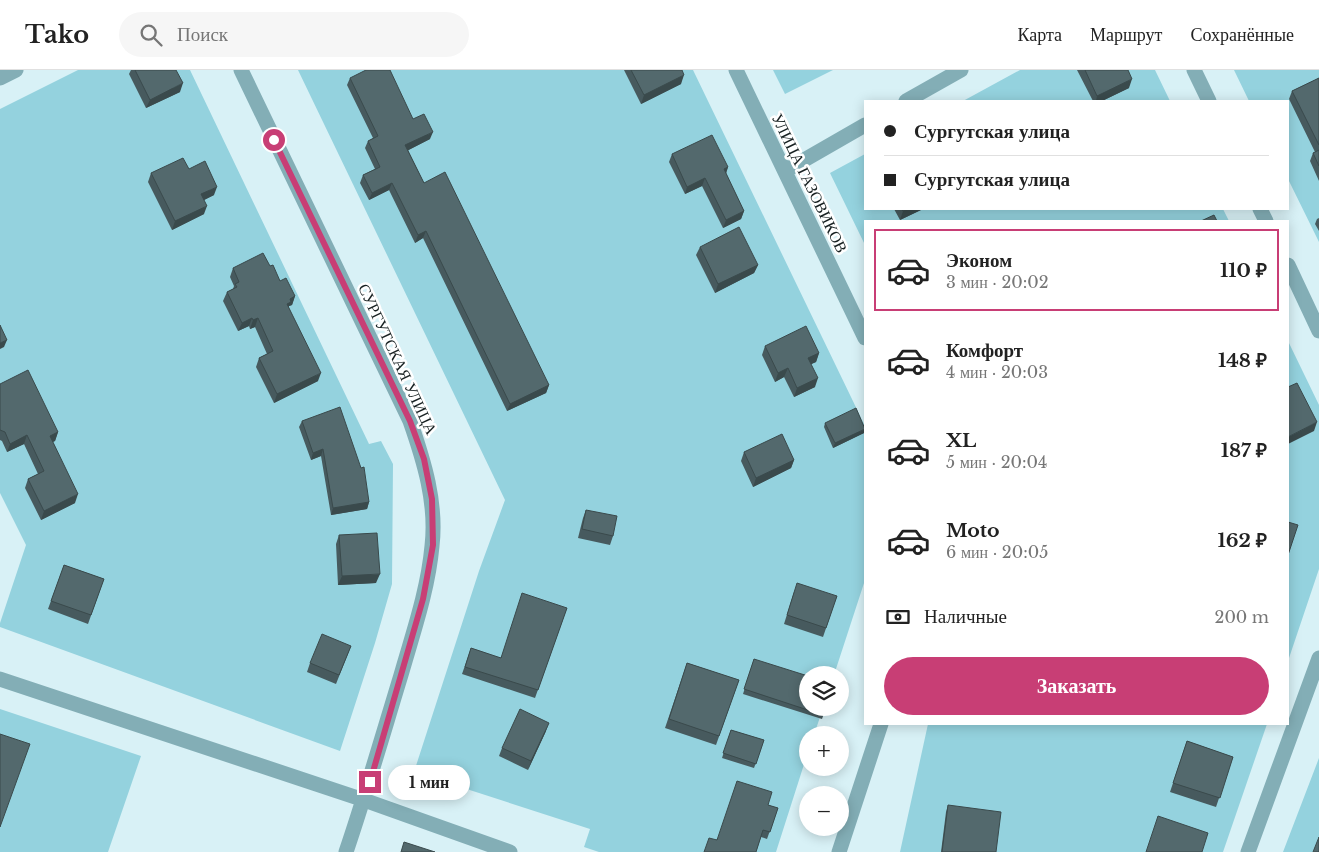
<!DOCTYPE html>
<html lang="ru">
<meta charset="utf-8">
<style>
body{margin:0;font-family:"Libre Baskerville",serif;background:#f6f6f6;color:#222;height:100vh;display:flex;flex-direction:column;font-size:19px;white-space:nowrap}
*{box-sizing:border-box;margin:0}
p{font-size:16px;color:#767676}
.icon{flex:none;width:28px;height:28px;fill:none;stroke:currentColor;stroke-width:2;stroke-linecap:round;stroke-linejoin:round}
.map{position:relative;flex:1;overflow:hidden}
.sheet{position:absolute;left:864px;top:150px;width:425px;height:505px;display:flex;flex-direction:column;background:#fff;border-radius:0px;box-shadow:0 2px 12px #0003}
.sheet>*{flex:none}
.guide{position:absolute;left:864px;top:30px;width:425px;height:110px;border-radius:0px;box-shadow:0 2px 12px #0003;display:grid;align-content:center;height:110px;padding:0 20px;background:#fff}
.controls{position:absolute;left:799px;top:596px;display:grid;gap:10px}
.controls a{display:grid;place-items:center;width:50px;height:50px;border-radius:50%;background:#fff;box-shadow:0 2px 12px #0003;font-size:25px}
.end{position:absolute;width:22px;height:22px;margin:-11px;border:6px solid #c83e75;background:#fff;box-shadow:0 0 0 2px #fff}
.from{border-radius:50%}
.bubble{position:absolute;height:35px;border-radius:18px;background:#fff;box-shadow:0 2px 12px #0003;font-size:16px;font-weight:700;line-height:35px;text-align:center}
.guide b{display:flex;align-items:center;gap:18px;height:48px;font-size:19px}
.guide b+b{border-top:1px solid #e0e0e0}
.guide i{width:12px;height:12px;background:#222}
ul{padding:9px 0 0;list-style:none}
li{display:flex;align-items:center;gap:15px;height:82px;margin:0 10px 8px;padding:0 10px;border:2px solid transparent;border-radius:0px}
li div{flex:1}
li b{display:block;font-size:19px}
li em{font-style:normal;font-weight:700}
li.selected{border-color:#c83e75}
li>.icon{width:45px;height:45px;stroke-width:1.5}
.pay{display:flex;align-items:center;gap:12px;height:55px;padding:0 20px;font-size:19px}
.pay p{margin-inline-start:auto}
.primary-button{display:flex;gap:10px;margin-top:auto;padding:10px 20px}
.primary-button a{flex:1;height:58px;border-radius:30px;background:#c83e75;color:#fff;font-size:20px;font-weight:700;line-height:58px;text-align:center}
header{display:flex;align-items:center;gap:30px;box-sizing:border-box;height:70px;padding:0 25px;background:#fff;border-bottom:1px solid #e0e0e0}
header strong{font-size:24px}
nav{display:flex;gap:28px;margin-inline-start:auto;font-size:18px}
.search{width:350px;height:45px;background:#f6f6f6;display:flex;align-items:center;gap:12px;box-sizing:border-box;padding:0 18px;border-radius:28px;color:#767676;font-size:19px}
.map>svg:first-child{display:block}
.green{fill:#94d2de}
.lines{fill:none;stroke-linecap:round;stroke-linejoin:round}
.minor{stroke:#83aeb6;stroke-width:15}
.wall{fill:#475a5e}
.shaded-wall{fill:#3a4a4c}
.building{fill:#53696d;stroke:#3a4a4c}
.route{stroke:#c83e75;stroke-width:6}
.labels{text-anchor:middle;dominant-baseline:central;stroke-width:5;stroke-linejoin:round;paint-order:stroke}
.street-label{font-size:16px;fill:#172021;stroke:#fff}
</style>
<header>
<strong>Tako</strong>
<div class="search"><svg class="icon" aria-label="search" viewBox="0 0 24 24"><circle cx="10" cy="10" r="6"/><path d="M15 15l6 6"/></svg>Поиск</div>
<nav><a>Карта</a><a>Маршрут</a><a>Сохранённые</a></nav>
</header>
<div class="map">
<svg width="1319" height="782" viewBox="0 0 1319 782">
<rect width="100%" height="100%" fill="#d8f1f6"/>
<!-- green -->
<path class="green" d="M78,0H190L369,374L381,371L393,394L392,514L375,573L340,681L0,557V553L26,475L0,423V39Z
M298,0H693L865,356V510L834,605H808V638H823L814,665H808L807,685L776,782H599L584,777L590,759L414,702L479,501L505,430Z
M773,0H833L785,24Z
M1020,0H1155L1170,31H963Z
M1234,0H1319V172L1288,109V31H1249Z
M865,84V139H1223L1229,151H865V175L830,103Z
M1288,271L1319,335V499L1288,591Z
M0,639L141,686L108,782H0Z
M928,654H1267L1223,782H900Z
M1319,688V782H1283Z"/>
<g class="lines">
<!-- minor -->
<path class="minor" d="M241,0L410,351C424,391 437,433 432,476C428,520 413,563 401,605C383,664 366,723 346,782
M736,0L865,268
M1194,0L1209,31
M0,8L16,0
M906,31L961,0
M785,101L865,55
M1260,139L1266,151
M1288,195L1319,261
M0,609L364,730L510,782
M839,782L881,654
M1248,782L1319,588"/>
</g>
<!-- wall -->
<path class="wall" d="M131,0H135L180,22L146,38L129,4Z
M624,0H682L681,14L641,34Z
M1077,0H1128L1129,18L1102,31H1093Z
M350,8L413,49L430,69L408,80L424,113L549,315L546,323L507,341L423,168L415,173L389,120L369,130L360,113L363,105L375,99L365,78L368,71L373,68L347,15Z
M1319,8V111L1310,91L1313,83L1315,82L1289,29L1292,21Z
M672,84L728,97L726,104L744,141L741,149L723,158L702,116L685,124L669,92Z
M189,99L214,125L204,130V144L172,160L148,112L151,103Z
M894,139H923L900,150Z
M1319,148V161L1315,154L1317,149Z
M700,177L758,195L754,203L715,223L696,185Z
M270,196L280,211L295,226L292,235L289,236V238L318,311L274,333L256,297L259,288L267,284L255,257L250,259L249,256L238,261L223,231L227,222L233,219L234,216L230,207L233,198Z
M765,276L819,283L816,292L811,294L815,317L794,327L784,307L775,312L762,285Z
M0,314L58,362L55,371L52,372L75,433L41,450L25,418L28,409L38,404L24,374L7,382L2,371L0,370Z
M302,351L369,432L367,439L331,445L321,386L311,390L299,357Z
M825,353L864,363L833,378L824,357Z
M744,382L794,390L791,398L753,417L741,391Z
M586,440L613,466L610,475L578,468L583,448Z
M339,465L376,513L338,515L336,474Z
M64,495L104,509L88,554L48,539Z
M794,522L837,526L823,567L784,554Z
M567,538L535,628L462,604L471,578L500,588Z
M351,576L336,614L307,602L310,593Z
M754,589L826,638L822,649L743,624Z
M687,593L739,610L716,675L665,658Z
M731,660L764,670L754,698L722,688Z
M546,661L528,700L499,686L502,678Z
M1187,671L1233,687L1216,737L1170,722Z
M768,735L778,738L767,769L761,767L756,782L716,770Z
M948,735L996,782H941L946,742Z"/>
<!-- shaded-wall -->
<path class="shaded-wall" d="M684,5L681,14L641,34L644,25Z
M1132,9L1129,18L1102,31H1096L1097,26Z
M183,13L180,22L146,38L150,30Z
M433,62L430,69L403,83L405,75Z
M728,97L725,105L724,99Z
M705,108L702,116L685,124L687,117Z
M392,113L389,120L369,130L372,123Z
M217,117L214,125L198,133L201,124Z
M207,136L204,144L172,160L175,151Z
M908,139H923L900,150L903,141Z
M744,141L741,149L723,158L726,150Z
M426,161L423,168L415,173L418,165Z
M758,195L754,203L715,223L718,214Z
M295,226L292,235L289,236L288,241L287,234L290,229Z
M252,248L249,256L238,261L242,253Z
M258,248L255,257L250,259L253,250Z
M7,270L4,277L0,279V273Z
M819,283L816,292L805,297L808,288Z
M788,298L784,307L775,312L778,303Z
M321,303L318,311L274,333L277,324Z
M818,308L815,317L794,327L797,318Z
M549,315L546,323L507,341L510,334Z
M1317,352L1314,361L1288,374V367Z
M865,359L864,363L833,378L835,373Z
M58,362L55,371L46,375L50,366Z
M27,365L24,374L7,382L10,374Z
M323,379L321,386L311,390L313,383Z
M794,390L791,398L753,417L756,408Z
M78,424L75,433L41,450L44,441Z
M369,432L367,439L331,445L333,438Z
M380,504L376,513L338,515L342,506Z
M549,653L546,661L528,700L531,691Z"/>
<!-- building -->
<path class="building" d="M135,0H176L183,13L150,30Z
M366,0H390L413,49L424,44L433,62L405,75L424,113L445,102L549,315L510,334L426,161L418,165L392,113L372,123L363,105L380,97L368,71L378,66L350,8Z
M631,0H682L684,5L644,25Z
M1085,0H1128L1132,9L1097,26Z
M1319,8V75L1292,21Z
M712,65L728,97L724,99L744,141L726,150L705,108L687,117L672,84Z
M1319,80V96L1313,83Z
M183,88L189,99L205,91L217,117L201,124L207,136L175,151L151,103Z
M902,139H908L903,141Z
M1214,145L1217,151H1201Z
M739,157L758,195L718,214L700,177Z
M263,183L270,196L273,195L280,211L286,208L295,226L290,229L291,232L287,234L321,303L277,324L259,288L273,281L258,248L253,250L252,248L242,253L227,222L237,217L235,214L239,212L233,198Z
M0,255L7,270L0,273Z
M806,256L819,283L808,288L818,308L797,318L788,298L778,303L765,276Z
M28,300L58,362L50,366L78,424L44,441L28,409L44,401L27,365L10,374L5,362L0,360V314Z
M1297,313L1317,352L1288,367V317Z
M340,337L361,398L364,397L369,432L333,438L323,379L313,383L302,351Z
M856,338L865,359L835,373L825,353Z
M782,364L794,390L756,408L744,382Z
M586,440L617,446L613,466L582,459Z
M1288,452L1298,455L1288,485Z
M377,463L380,504L342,506L339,465Z
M64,495L104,509L91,545L51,531Z
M797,513L837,526L826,558L787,545Z
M522,523L567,538L538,620L465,597L471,578L501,588Z
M322,564L351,576L339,605L310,593Z
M754,589L808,606V638H826L823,645L744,619Z
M687,593L739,610L719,666L669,649Z
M520,639L549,653L531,691L502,678Z
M731,660L764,670L756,694L723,683Z
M0,664L30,674L0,757Z
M1187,671L1233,687L1220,728L1173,713Z
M737,711L772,722L768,735L778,738L770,762L763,760L756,782H704L709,768L717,770Z
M948,735L1001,742L996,782H942Z
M1158,746L1208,763L1202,782H1146Z
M1319,767V782H1313Z
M404,772L435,782H401Z"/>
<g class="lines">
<!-- route -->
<path class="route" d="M274,70L410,351L424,389L432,429L433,475L423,529L370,712"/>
</g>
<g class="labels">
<!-- street labels -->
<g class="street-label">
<text transform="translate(810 113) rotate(64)">УЛИЦА ГАЗОВИКОВ</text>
<text transform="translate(398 289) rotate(65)">СУРГУТСКАЯ УЛИЦА</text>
</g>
</g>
</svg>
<div class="controls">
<a><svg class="icon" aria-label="layers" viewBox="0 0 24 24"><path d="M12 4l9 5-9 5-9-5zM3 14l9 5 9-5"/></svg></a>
<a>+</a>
<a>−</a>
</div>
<i class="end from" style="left:274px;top:70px"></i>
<i class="end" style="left:370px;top:712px"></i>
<div class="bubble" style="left:388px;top:695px;width:82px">1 мин</div>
<div class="guide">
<b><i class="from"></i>Сургутская улица</b>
<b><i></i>Сургутская улица</b>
</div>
<section class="sheet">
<ul>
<li class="selected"><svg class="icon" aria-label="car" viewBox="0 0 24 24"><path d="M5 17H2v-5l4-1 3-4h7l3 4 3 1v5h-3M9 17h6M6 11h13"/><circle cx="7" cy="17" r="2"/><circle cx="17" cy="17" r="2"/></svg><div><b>Эконом</b><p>3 мин · 20:02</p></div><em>110 ₽</em></li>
<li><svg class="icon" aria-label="car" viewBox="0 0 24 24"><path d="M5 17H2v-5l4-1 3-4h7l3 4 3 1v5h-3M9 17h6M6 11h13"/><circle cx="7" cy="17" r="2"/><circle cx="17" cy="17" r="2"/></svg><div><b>Комфорт</b><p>4 мин · 20:03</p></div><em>148 ₽</em></li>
<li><svg class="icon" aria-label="car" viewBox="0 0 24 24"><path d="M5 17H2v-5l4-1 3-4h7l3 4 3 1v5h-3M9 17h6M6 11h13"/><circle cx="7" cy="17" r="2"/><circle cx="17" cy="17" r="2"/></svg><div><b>XL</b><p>5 мин · 20:04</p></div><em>187 ₽</em></li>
<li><svg class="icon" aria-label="car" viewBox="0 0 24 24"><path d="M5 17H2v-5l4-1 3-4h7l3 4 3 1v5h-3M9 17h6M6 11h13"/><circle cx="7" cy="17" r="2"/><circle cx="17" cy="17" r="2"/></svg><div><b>Moto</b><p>6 мин · 20:05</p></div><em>162 ₽</em></li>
</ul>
<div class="pay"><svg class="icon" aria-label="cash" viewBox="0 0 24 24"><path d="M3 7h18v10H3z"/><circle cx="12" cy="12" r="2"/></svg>Наличные<p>200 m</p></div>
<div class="primary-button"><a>Заказать</a></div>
</section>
</div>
